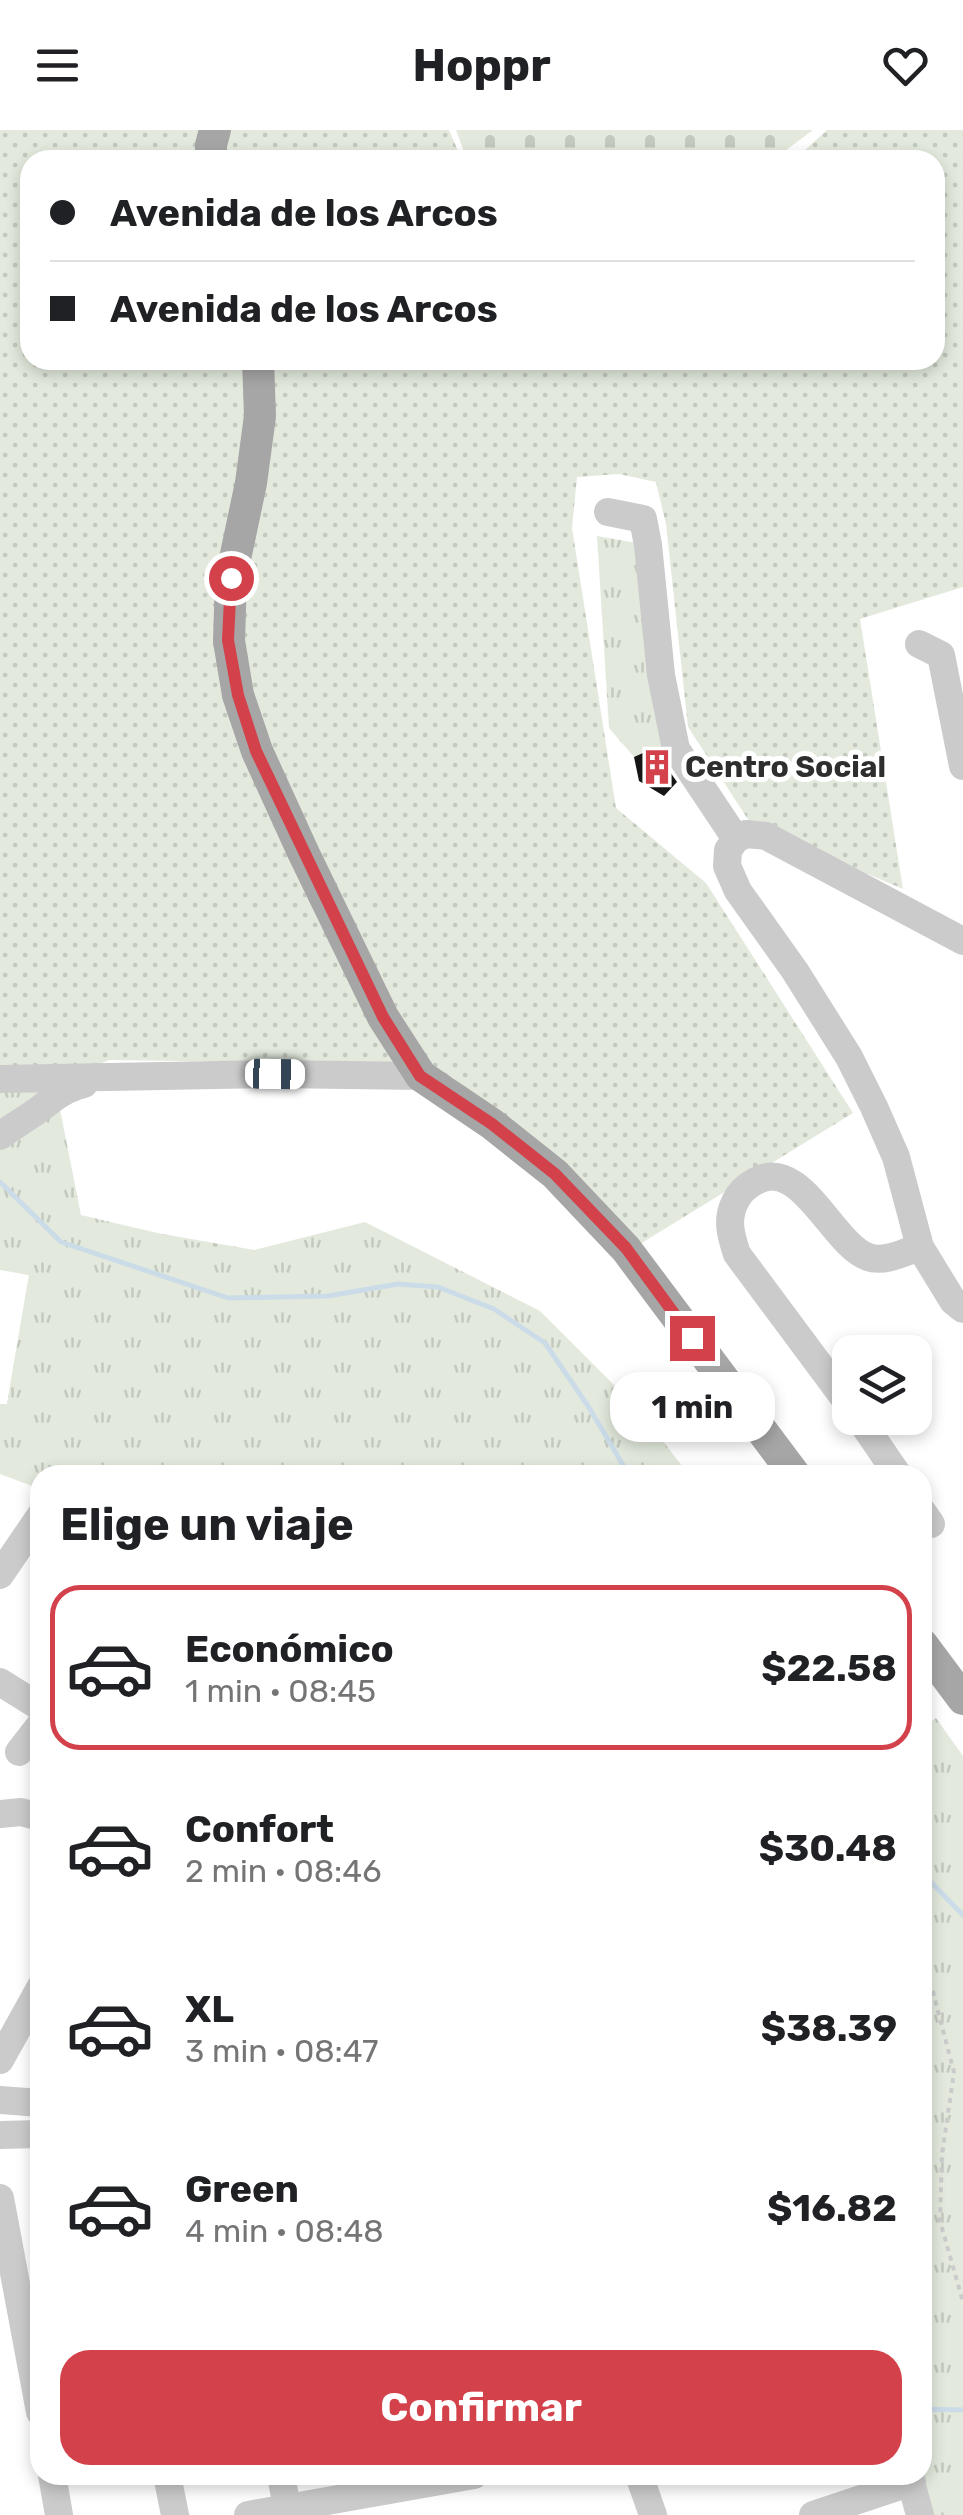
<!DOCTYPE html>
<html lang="es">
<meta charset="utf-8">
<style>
body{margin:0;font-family:Rubik,sans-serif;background:#f6f6f6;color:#202124;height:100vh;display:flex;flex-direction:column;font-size:38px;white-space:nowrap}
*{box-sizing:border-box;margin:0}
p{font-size:32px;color:#757577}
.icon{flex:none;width:55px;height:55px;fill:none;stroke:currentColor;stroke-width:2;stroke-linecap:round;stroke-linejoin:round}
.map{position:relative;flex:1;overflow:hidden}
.panel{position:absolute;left:30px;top:1335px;width:902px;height:1020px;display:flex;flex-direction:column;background:#fff;border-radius:30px;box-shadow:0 5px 15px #0003}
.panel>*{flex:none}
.hud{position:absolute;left:20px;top:20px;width:925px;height:220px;border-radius:30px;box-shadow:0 5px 15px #0003;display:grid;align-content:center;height:220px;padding:0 30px;background:#fff}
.controls{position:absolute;left:832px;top:1205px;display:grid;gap:20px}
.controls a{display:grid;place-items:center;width:100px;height:100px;border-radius:20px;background:#fff;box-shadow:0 5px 15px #0003;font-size:50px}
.end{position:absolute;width:45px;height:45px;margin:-22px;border:12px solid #d3414a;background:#fff;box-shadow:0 0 0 5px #fff}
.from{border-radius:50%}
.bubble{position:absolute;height:70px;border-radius:30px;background:#fff;box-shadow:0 5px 15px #0003;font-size:32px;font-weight:700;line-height:70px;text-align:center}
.car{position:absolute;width:30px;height:60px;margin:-30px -15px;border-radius:12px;box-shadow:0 0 8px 2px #0007;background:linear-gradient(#fff 24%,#345 0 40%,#fff 0 76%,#345 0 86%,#fff 0)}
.hud b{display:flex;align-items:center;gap:35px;height:95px;font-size:38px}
.hud b+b{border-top:2px solid #e0e0e0}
.hud i{width:25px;height:25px;background:#202124}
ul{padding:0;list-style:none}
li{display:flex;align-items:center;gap:30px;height:165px;margin:0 20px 15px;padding:0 10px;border:5px solid transparent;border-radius:30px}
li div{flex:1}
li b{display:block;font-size:38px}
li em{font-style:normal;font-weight:700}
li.on{border-color:#d3414a}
li>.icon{width:90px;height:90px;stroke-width:1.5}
h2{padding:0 30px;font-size:45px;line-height:120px}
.button{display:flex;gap:20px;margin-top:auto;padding:20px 30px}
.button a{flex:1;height:115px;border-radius:30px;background:#d3414a;color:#fff;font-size:40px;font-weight:700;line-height:115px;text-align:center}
header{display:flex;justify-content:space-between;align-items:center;height:130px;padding:0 30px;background:#fff;font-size:45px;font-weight:700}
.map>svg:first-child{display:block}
.grass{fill:url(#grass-dots)}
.cemetery{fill:url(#cemetery-stones)}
.park{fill:url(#park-tufts)}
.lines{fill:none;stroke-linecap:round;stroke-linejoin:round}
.stream{stroke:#cbdce8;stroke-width:5}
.building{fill:#151515}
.path{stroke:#cbcbcb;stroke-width:4;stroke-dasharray:5 5;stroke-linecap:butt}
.minor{stroke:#cbcbcb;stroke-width:28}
.major{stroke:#a6a6a6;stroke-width:32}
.route{stroke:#d3414a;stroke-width:12}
.labels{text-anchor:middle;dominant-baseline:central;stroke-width:10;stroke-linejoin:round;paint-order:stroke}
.poi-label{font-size:30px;font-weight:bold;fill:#2e2e2e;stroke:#fff;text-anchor:start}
</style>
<header><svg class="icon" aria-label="menu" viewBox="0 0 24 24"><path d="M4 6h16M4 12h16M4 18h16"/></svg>Hoppr<svg class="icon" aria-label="heart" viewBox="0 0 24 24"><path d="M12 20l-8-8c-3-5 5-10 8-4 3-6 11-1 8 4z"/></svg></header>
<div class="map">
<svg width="963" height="2385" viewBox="0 0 963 2385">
<defs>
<pattern id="grass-dots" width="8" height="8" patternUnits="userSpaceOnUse" patternTransform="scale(2.5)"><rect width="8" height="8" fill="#e3eadd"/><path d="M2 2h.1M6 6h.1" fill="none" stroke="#c3c9be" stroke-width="1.8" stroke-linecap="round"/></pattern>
<pattern id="cemetery-stones" width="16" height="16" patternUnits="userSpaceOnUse" patternTransform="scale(2.5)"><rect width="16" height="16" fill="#e3eadd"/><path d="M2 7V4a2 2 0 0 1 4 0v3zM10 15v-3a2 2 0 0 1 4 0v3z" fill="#c3c9be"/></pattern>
<pattern id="park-tufts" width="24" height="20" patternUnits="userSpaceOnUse" patternTransform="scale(2.5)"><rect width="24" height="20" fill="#e3eadd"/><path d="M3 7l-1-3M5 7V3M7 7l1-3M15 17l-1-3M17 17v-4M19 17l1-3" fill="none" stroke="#c3c9be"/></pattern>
</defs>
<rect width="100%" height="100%" fill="#fff"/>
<!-- grass -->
<path class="grass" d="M0,0H449L462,30H30V230H935V30H794L827,0H963V457L860,489L903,759L751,694L688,597L666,394L656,352L619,344L577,347L572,398L616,678L706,753L853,983L640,1114L452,947L326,933L109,930L51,955L76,1089L260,1121L40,1345L0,1275L7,1274L29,1145L0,1138Z"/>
<!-- cemetery -->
<path class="cemetery" d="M456,0H813L773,30H467Z"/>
<!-- park -->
<path class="park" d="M597,406L648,415L673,625L654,618L634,627L609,598Z
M55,954L81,1085L242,1123L365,1092L540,1181L638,1279L689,1345H40V1359L0,1344V1274H7L29,1145L0,1140V962Z
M936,1588L963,1626V2385H925L922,2345V2205L928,2201L922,2188V1597Z"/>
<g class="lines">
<!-- stream -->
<path class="stream" d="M0,1052L61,1112L228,1168L328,1166L398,1154L438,1157L494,1179L545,1213L588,1276L629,1345
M922,1743L963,1785
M922,2279L963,2280"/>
</g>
<!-- building -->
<path class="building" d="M654,618L658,619L661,629L677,652L664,666L639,651L634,627Z"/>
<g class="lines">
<!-- path -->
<path class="path" d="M922,1844L933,1862L954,1942L942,2025L940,2091L963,2172"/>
<!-- minor -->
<path class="minor" d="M608,382L643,389L648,415L661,545L676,619L736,709
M919,514L941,525L963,636
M963,811L766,706L746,704L736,709L728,720L727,736L738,761L795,841L849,927L874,977L896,1027L920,1117L953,1171L963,1179
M0,949L275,944L421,946
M0,1006C13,996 28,988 41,978C56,966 65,959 84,954
M850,1276L737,1124C731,1106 726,1090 735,1072C739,1063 746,1056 756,1051C801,1026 832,1114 868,1127C884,1133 905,1122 920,1117
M859,1288L898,1345
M922,1381L931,1394
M0,1445L40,1386
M0,1552L40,1577
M19,1622L40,1595
M0,1684L21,1682L40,1687
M0,1930L40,1858
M0,1970L40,1973
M0,2005L40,2004
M0,2068L40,2282
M52,2345L59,2385
M167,2345L175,2385
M281,2345L287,2378
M639,2345L653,2385
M909,2345L920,2385
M248,2385L474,2345
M813,2385L912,2352"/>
<!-- major -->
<path class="major" d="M211,30V15L215,0
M258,230L260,286L251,353L231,448L229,511L238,565L257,621L303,722L383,887L421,946L492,994L555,1044L626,1119L795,1345
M922,1514L963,1569"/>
</g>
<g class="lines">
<!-- route -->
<path class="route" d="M231,448L228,510L238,565L256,621L383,887L420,946L492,994L555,1044L626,1118L692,1208"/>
</g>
<!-- icons -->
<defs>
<symbol id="building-bare" viewBox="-9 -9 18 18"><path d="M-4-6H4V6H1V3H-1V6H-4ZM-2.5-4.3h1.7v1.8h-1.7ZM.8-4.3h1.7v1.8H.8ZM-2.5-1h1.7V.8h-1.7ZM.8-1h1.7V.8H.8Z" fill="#d3414a" stroke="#fff" stroke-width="2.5" paint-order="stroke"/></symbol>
</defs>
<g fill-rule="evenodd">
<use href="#building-bare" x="632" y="612" width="50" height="50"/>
</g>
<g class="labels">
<!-- poi labels -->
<g class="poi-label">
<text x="685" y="637">Centro Social</text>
</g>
</g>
</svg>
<div class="controls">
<a><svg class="icon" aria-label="layers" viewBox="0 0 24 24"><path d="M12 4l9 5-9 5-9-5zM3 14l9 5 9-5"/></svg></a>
</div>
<i class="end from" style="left:231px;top:448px"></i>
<i class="end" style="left:692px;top:1208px"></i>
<div class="bubble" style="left:610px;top:1242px;width:165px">1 min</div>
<i class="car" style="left:275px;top:944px;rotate:91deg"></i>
<div class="hud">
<b><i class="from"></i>Avenida de los Arcos</b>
<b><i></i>Avenida de los Arcos</b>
</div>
<section class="panel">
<h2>Elige un viaje</h2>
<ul>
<li class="on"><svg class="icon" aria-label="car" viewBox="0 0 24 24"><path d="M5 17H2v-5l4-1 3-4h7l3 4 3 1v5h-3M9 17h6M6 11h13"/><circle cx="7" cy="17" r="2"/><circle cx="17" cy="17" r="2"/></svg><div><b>Económico</b><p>1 min · 08:45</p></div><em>$22.58</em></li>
<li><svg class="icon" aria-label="car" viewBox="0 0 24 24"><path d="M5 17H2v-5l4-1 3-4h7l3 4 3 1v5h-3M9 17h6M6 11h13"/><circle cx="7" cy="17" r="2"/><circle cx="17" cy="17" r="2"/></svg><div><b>Confort</b><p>2 min · 08:46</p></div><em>$30.48</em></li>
<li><svg class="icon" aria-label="car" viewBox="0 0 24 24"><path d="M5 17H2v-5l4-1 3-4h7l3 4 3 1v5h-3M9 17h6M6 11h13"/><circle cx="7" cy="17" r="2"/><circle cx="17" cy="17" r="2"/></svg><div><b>XL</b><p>3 min · 08:47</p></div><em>$38.39</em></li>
<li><svg class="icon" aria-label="car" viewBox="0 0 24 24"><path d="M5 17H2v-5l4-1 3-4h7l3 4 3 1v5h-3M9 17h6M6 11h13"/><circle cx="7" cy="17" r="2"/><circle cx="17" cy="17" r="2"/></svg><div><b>Green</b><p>4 min · 08:48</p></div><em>$16.82</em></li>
</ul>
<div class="button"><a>Confirmar</a></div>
</section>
</div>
